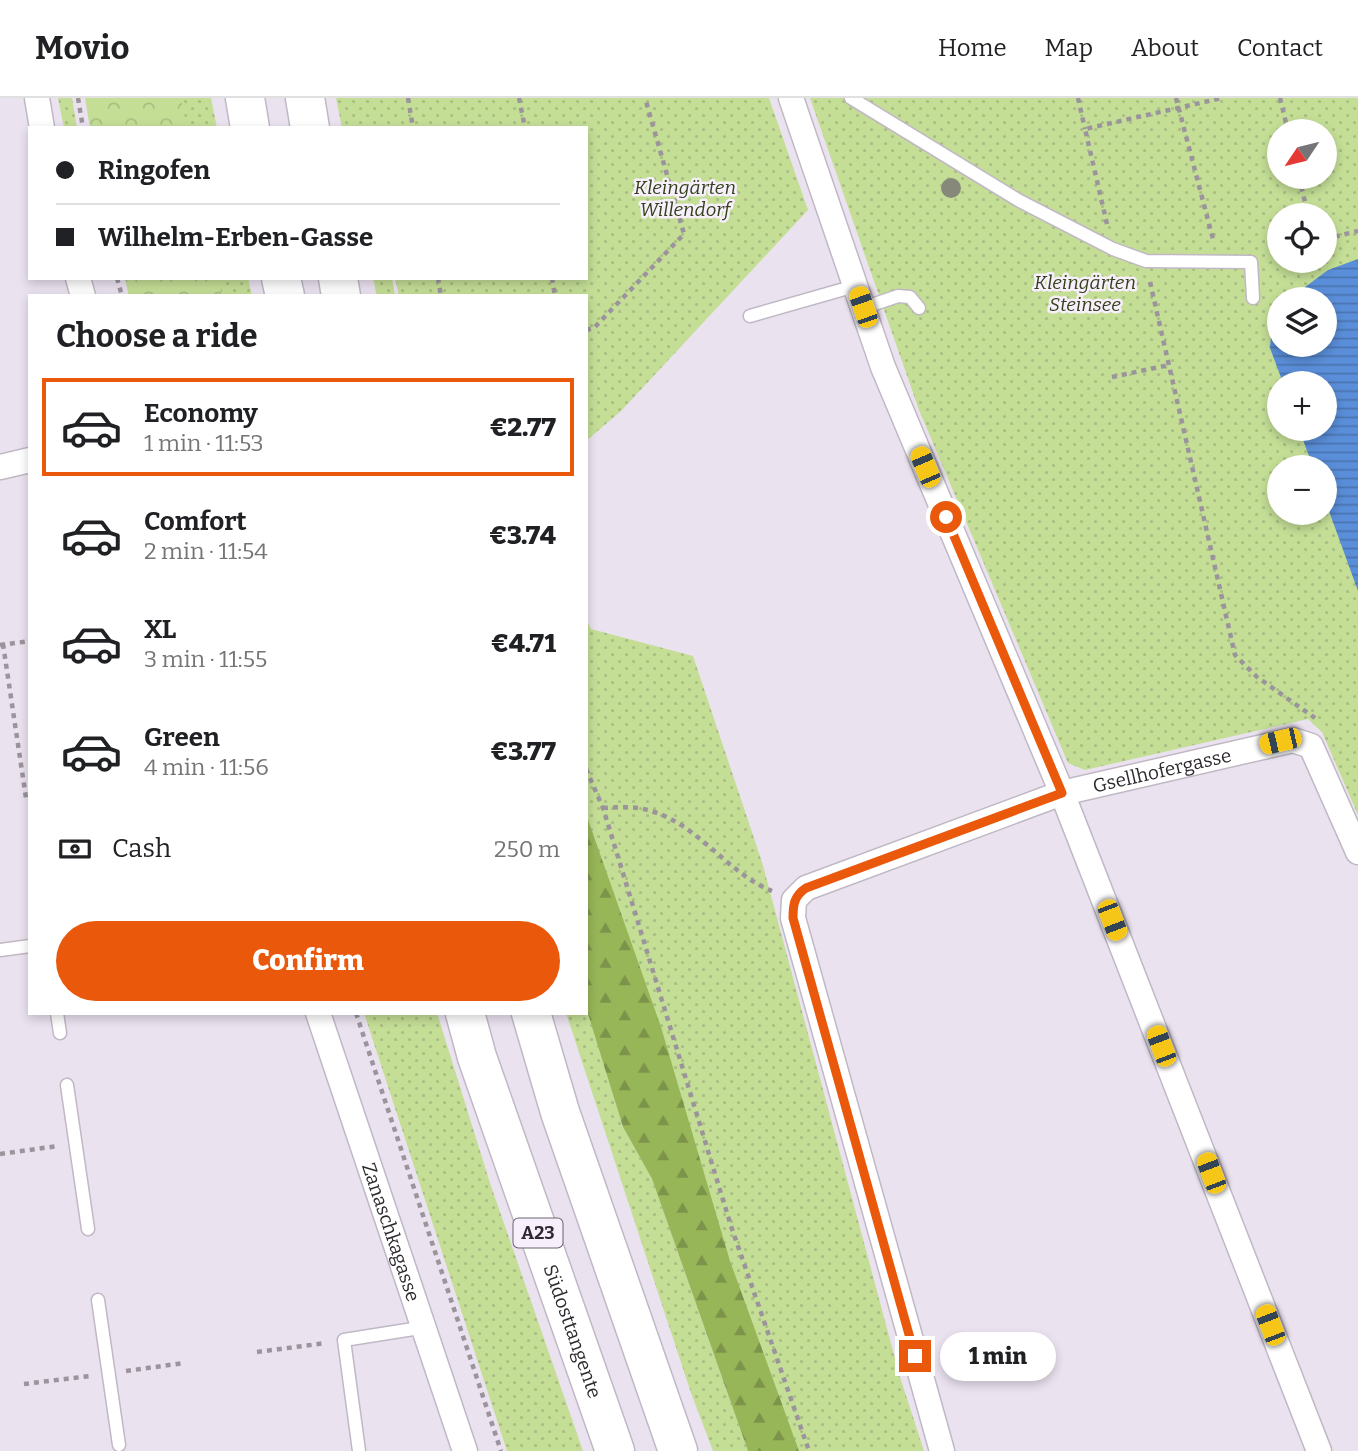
<!DOCTYPE html>
<meta charset="utf-8">
<style>
body{margin:0;font-family:Bitter,serif;background:#f6f6f6;color:#202124;height:100vh;display:flex;flex-direction:column;font-size:26px;white-space:nowrap}
*{box-sizing:border-box;margin:0}
p{font-size:23px;color:#757577}
.icon{flex:none;width:38px;height:38px;fill:none;stroke:currentColor;stroke-width:2;stroke-linecap:round;stroke-linejoin:round}
.map{position:relative;flex:1;overflow:hidden}
.side{position:absolute;left:28px;top:196px;width:560px;height:721px;display:flex;flex-direction:column;background:#fff;border-radius:0px;box-shadow:0 4px 10px #0003}
.side>*{flex:none}
.guide{position:absolute;left:28px;top:28px;width:560px;height:154px;border-radius:0px;box-shadow:0 4px 10px #0003;display:grid;align-content:center;height:154px;padding:0 28px;background:#fff}
.needle{width:46px;rotate:235deg}
.controls{position:absolute;left:1267px;top:21px;display:grid;gap:14px}
.controls a{display:grid;place-items:center;width:70px;height:70px;border-radius:50%;background:#fff;box-shadow:0 4px 10px #0003;font-size:35px}
.end{position:absolute;width:32px;height:32px;margin:-16px;border:9px solid #ea580c;background:#fff;box-shadow:0 0 0 4px #fff}
.from{border-radius:50%}
.bubble{position:absolute;height:49px;border-radius:24px;background:#fff;box-shadow:0 4px 10px #0003;font-size:23px;font-weight:800;line-height:49px;text-align:center}
.car{position:absolute;width:21px;height:42px;margin:-21px -10px;border-radius:9px;box-shadow:0 0 5px 2px #0007;background:linear-gradient(#f5c518 24%,#345 0 40%,#f5c518 0 76%,#345 0 86%,#f5c518 0)}
.guide b{display:flex;align-items:center;gap:24px;height:66px;font-size:26px}
.guide b+b{border-top:2px solid #e0e0e0}
.guide i{width:18px;height:18px;background:#202124}
ul{padding:0;list-style:none}
li{display:flex;align-items:center;gap:21px;height:98px;margin:0 14px 10px;padding:0 14px;border:4px solid transparent;border-radius:0px}
li div{flex:1}
li b{display:block;font-size:26px}
li em{font-style:normal;font-weight:800}
li.current{border-color:#ea580c}
li>.icon{width:63px;height:63px;stroke-width:1.5}
h2{padding:0 28px;font-size:32px;line-height:84px}
.pay{display:flex;align-items:center;gap:18px;height:77px;padding:0 28px;font-size:26px}
.pay p{margin-inline-start:auto}
.cta{display:flex;gap:14px;margin-top:auto;padding:14px 28px}
.cta a{flex:1;height:80px;border-radius:42px;background:#ea580c;color:#fff;font-size:28px;font-weight:800;line-height:80px;text-align:center}
header{display:flex;align-items:center;gap:42px;box-sizing:border-box;height:98px;padding:0 35px;background:#fff;border-bottom:2px solid #e0e0e0}
header strong{font-size:33px}
nav{display:flex;gap:38px;margin-inline-start:auto;font-size:24px}
.map>svg:first-child{display:block}
.grass{fill:url(#grass-dots);fill-rule:evenodd}
.forest{fill:url(#forest-firs)}
.park{fill:url(#park-crowns)}
.water{fill:url(#water-rules)}
.lines{fill:none;stroke-linecap:round;stroke-linejoin:round}
.lane-casing{stroke:#c1b8c5;stroke-width:15}
.street-casing{stroke:#c1b8c5;stroke-width:27}
.highway-casing{stroke:#c1b8c5;stroke-width:41}
.path{stroke:#9b949d;stroke-width:4.5;stroke-dasharray:5 5;stroke-linecap:butt}
.lane{stroke:#fff;stroke-width:12}
.street{stroke:#fff;stroke-width:24}
.highway{stroke:#fff;stroke-width:38}
.tree{fill:#868979}
.route{stroke:#ea580c;stroke-width:9}
.labels{text-anchor:middle;dominant-baseline:central;stroke-width:5;stroke-linejoin:round;paint-order:stroke}
.shield{fill:#f8effc;stroke:#6a646c;stroke-width:2}
.shield-label{font-size:18px;font-weight:bold;fill:#2d292e}
.park-label{font-size:19px;font-style:italic;fill:#334019;stroke:#f8effc}
.street-label{font-size:19px;fill:#2d292e;stroke:#f8effc}
</style>
<header>
<strong>Movio</strong>
<nav><a>Home</a><a>Map</a><a>About</a><a>Contact</a></nav>
</header>
<div class="map">
<svg width="1358" height="1353" viewBox="0 0 1358 1353">
<defs>
<pattern id="grass-dots" width="8" height="8" patternUnits="userSpaceOnUse" patternTransform="scale(1.75)"><rect width="8" height="8" fill="#c4de96"/><path d="M2 2h.1M6 6h.1" fill="none" stroke="#a9be82" stroke-width="1.8" stroke-linecap="round"/></pattern>
<pattern id="forest-firs" width="22" height="20" patternUnits="userSpaceOnUse" patternTransform="scale(1.75)"><rect width="22" height="20" fill="#97b658"/><path d="M5 1l3.5 6h-7zM16 11l3.5 6h-7z" fill="#7c9449"/></pattern>
<pattern id="park-crowns" width="20" height="18" patternUnits="userSpaceOnUse" patternTransform="scale(1.75)"><rect width="20" height="18" fill="#c4de96"/><path d="M2 6a3 3 0 1 1 6 0M12 15a3 3 0 1 1 6 0" fill="none" stroke="#a9be82"/></pattern>
<pattern id="water-rules" width="6" height="5" patternUnits="userSpaceOnUse" patternTransform="scale(1.75)"><rect width="6" height="5" fill="#5a8ed9"/><path d="M0 2.5h6" fill="none" stroke="#4b74b0"/></pattern>
</defs>
<rect width="100%" height="100%" fill="#ebe2ef"/>
<!-- grass -->
<path class="grass" d="M58,0H72L77,30H64Z
M86,0H211L217,30H92Z
M336,0H769L808,112L621,313L586,343V198H399L395,180H586V30H342Z
M810,0H1358V717L1322,634L1308,621L1085,672L1068,665L919,312ZM1279,33H1325V79H1279ZM1279,117H1325V163H1279ZM1279,201H1325V247H1279ZM1279,285H1325V331H1279ZM1279,369H1325V415H1279Z
M125,180H248L252,198H129Z
M373,180H392L395,198H377Z
M586,520L591,531L693,558L762,764L900,1279L924,1353H780L586,825Z
M586,909L623,1029L652,1081L748,1353H713L691,1295L566,915H586Z
M364,915H437L490,1085L583,1353H507Z"/>
<!-- forest -->
<path class="forest" d="M586,716L661,929L730,1163L799,1353H748L652,1081L623,1029L588,916Z"/>
<!-- park -->
<path class="park" d="M85,0H181L187,30H90Z
M125,180H218L222,198H129Z"/>
<!-- water -->
<path class="water" d="M1358,161V493L1325,402V369H1313L1299,331H1325V285H1283L1270,250L1273,213L1279,208V247H1325V201H1289L1328,172Z"/>
<g class="lines">
<defs>
<path id="lane" d="M851,0L1018,102L1113,151L1146,163L1251,164L1253,200
M863,210L898,198L910,199L919,210
M750,218L855,188
M0,852L30,848
M57,915L60,935
M67,987L88,1131
M98,1202L119,1347
M359,1353L344,1242L426,1229"/>
<g id="street">
<path d="M37,0L42,30"/>
<path d="M791,0L883,269L1062,695L1319,1353"/>
<path d="M78,180L83,198"/>
<path d="M0,369L30,362"/>
<path id="s1" d="M318,915L465,1353"/>
<path id="s2" d="M942,1353L793,820L794,802L806,790L1062,695L1293,642L1311,648L1358,754"/>
</g>
<g id="highway">
<path d="M245,0L250,30"/>
<path d="M305,0L310,30"/>
<path d="M281,180L285,198"/>
<path d="M338,180L341,198"/>
<path id="s3" d="M465,915L477,959L615,1353"/>
<path d="M531,915L560,1014L678,1353"/>
</g>
</defs>
<!-- lane casing -->
<use href="#lane" class="lane-casing"/>
<!-- street casing -->
<use href="#street" class="street-casing"/>
<!-- highway casing -->
<use href="#highway" class="highway-casing"/>
<!-- path -->
<path class="path" d="M78,0L83,30
M408,0L413,30
M519,0L525,30
M1078,0L1085,31
M1176,0L1214,145
M1280,0L1288,33
M1299,79L1308,117
M1107,126L1085,31L1222,0
M1325,141L1358,133
M117,180L122,198
M438,180L441,198
M552,180L555,198
M1150,184L1235,557L1257,579L1315,620
M586,232L594,230L684,136L645,0
M1112,279L1169,267
M3,546L26,700
M0,547L30,543
M586,671L603,710L731,1128L809,1353
M603,710C619,709 636,708 651,713C699,727 727,775 772,793
M356,915L501,1353
M0,1056L58,1048
M257,1254L326,1245
M126,1273L184,1265
M24,1286L90,1278"/>
<!-- lane -->
<use href="#lane" class="lane"/>
<!-- street -->
<use href="#street" class="street"/>
<!-- highway -->
<use href="#highway" class="highway"/>
</g>
<!-- trees -->
<circle class="tree" cx="951" cy="90" r="10"/>
<g class="lines">
<!-- route -->
<path class="route" d="M915,1258L793,820C793,807 794,798 806,790L1062,695L946,419"/>
</g>
<g class="labels">
<!-- shield labels -->
<rect class="shield" x="513.5" y="1120.5" width="49" height="29" rx="5"/>
<g class="shield-label">
<text x="538" y="1135">A23</text>
</g>
<!-- park labels -->
<g class="park-label">
<text x="685" y="89">Kleingärten<tspan x="685" dy="22">Willendorf</tspan></text>
<text x="1085" y="184">Kleingärten<tspan x="1085" dy="22">Steinsee</tspan></text>
</g>
<!-- street labels -->
<g class="street-label">
<text stroke="none"><textPath href="#s2" startOffset="964">Gsellhofergasse</textPath></text>
<text stroke="none"><textPath href="#s1" startOffset="231">Zanaschkagasse</textPath></text>
<text stroke="none"><textPath href="#s3" startOffset="336">Südosttangente</textPath></text>
</g>
</g>
</svg>
<div class="controls">
<a><svg class="needle" viewBox="-14 -14 28 28"><path d="M0-13l5 13h-10z" fill="#e53935"/><path d="M0 13l5-13h-10z" fill="#757577"/></svg></a>
<a><svg class="icon" aria-label="locate" viewBox="0 0 24 24"><circle cx="12" cy="12" r="6"/><path d="M12 2v4M12 18v4M2 12h4M18 12h4"/></svg></a>
<a><svg class="icon" aria-label="layers" viewBox="0 0 24 24"><path d="M12 4l9 5-9 5-9-5zM3 14l9 5 9-5"/></svg></a>
<a>+</a>
<a>−</a>
</div>
<i class="end from" style="left:946px;top:419px"></i>
<i class="end" style="left:915px;top:1258px"></i>
<div class="bubble" style="left:940px;top:1234px;width:116px">1 min</div>
<i class="car" style="left:863px;top:209px;rotate:341deg"></i>
<i class="car" style="left:925px;top:369px;rotate:337deg"></i>
<i class="car" style="left:1280px;top:643px;rotate:257deg"></i>
<i class="car" style="left:1112px;top:822px;rotate:159deg"></i>
<i class="car" style="left:1161px;top:948px;rotate:339deg"></i>
<i class="car" style="left:1211px;top:1075px;rotate:339deg"></i>
<i class="car" style="left:1270px;top:1227px;rotate:339deg"></i>
<div class="guide">
<b><i class="from"></i>Ringofen</b>
<b><i></i>Wilhelm-Erben-Gasse</b>
</div>
<section class="side">
<h2>Choose a ride</h2>
<ul>
<li class="current"><svg class="icon" aria-label="car" viewBox="0 0 24 24"><path d="M5 17H2v-5l4-1 3-4h7l3 4 3 1v5h-3M9 17h6M6 11h13"/><circle cx="7" cy="17" r="2"/><circle cx="17" cy="17" r="2"/></svg><div><b>Economy</b><p>1 min · 11:53</p></div><em>€2.77</em></li>
<li><svg class="icon" aria-label="car" viewBox="0 0 24 24"><path d="M5 17H2v-5l4-1 3-4h7l3 4 3 1v5h-3M9 17h6M6 11h13"/><circle cx="7" cy="17" r="2"/><circle cx="17" cy="17" r="2"/></svg><div><b>Comfort</b><p>2 min · 11:54</p></div><em>€3.74</em></li>
<li><svg class="icon" aria-label="car" viewBox="0 0 24 24"><path d="M5 17H2v-5l4-1 3-4h7l3 4 3 1v5h-3M9 17h6M6 11h13"/><circle cx="7" cy="17" r="2"/><circle cx="17" cy="17" r="2"/></svg><div><b>XL</b><p>3 min · 11:55</p></div><em>€4.71</em></li>
<li><svg class="icon" aria-label="car" viewBox="0 0 24 24"><path d="M5 17H2v-5l4-1 3-4h7l3 4 3 1v5h-3M9 17h6M6 11h13"/><circle cx="7" cy="17" r="2"/><circle cx="17" cy="17" r="2"/></svg><div><b>Green</b><p>4 min · 11:56</p></div><em>€3.77</em></li>
</ul>
<div class="pay"><svg class="icon" aria-label="cash" viewBox="0 0 24 24"><path d="M3 7h18v10H3z"/><circle cx="12" cy="12" r="2"/></svg>Cash<p>250 m</p></div>
<div class="cta"><a>Confirm</a></div>
</section>
</div>
